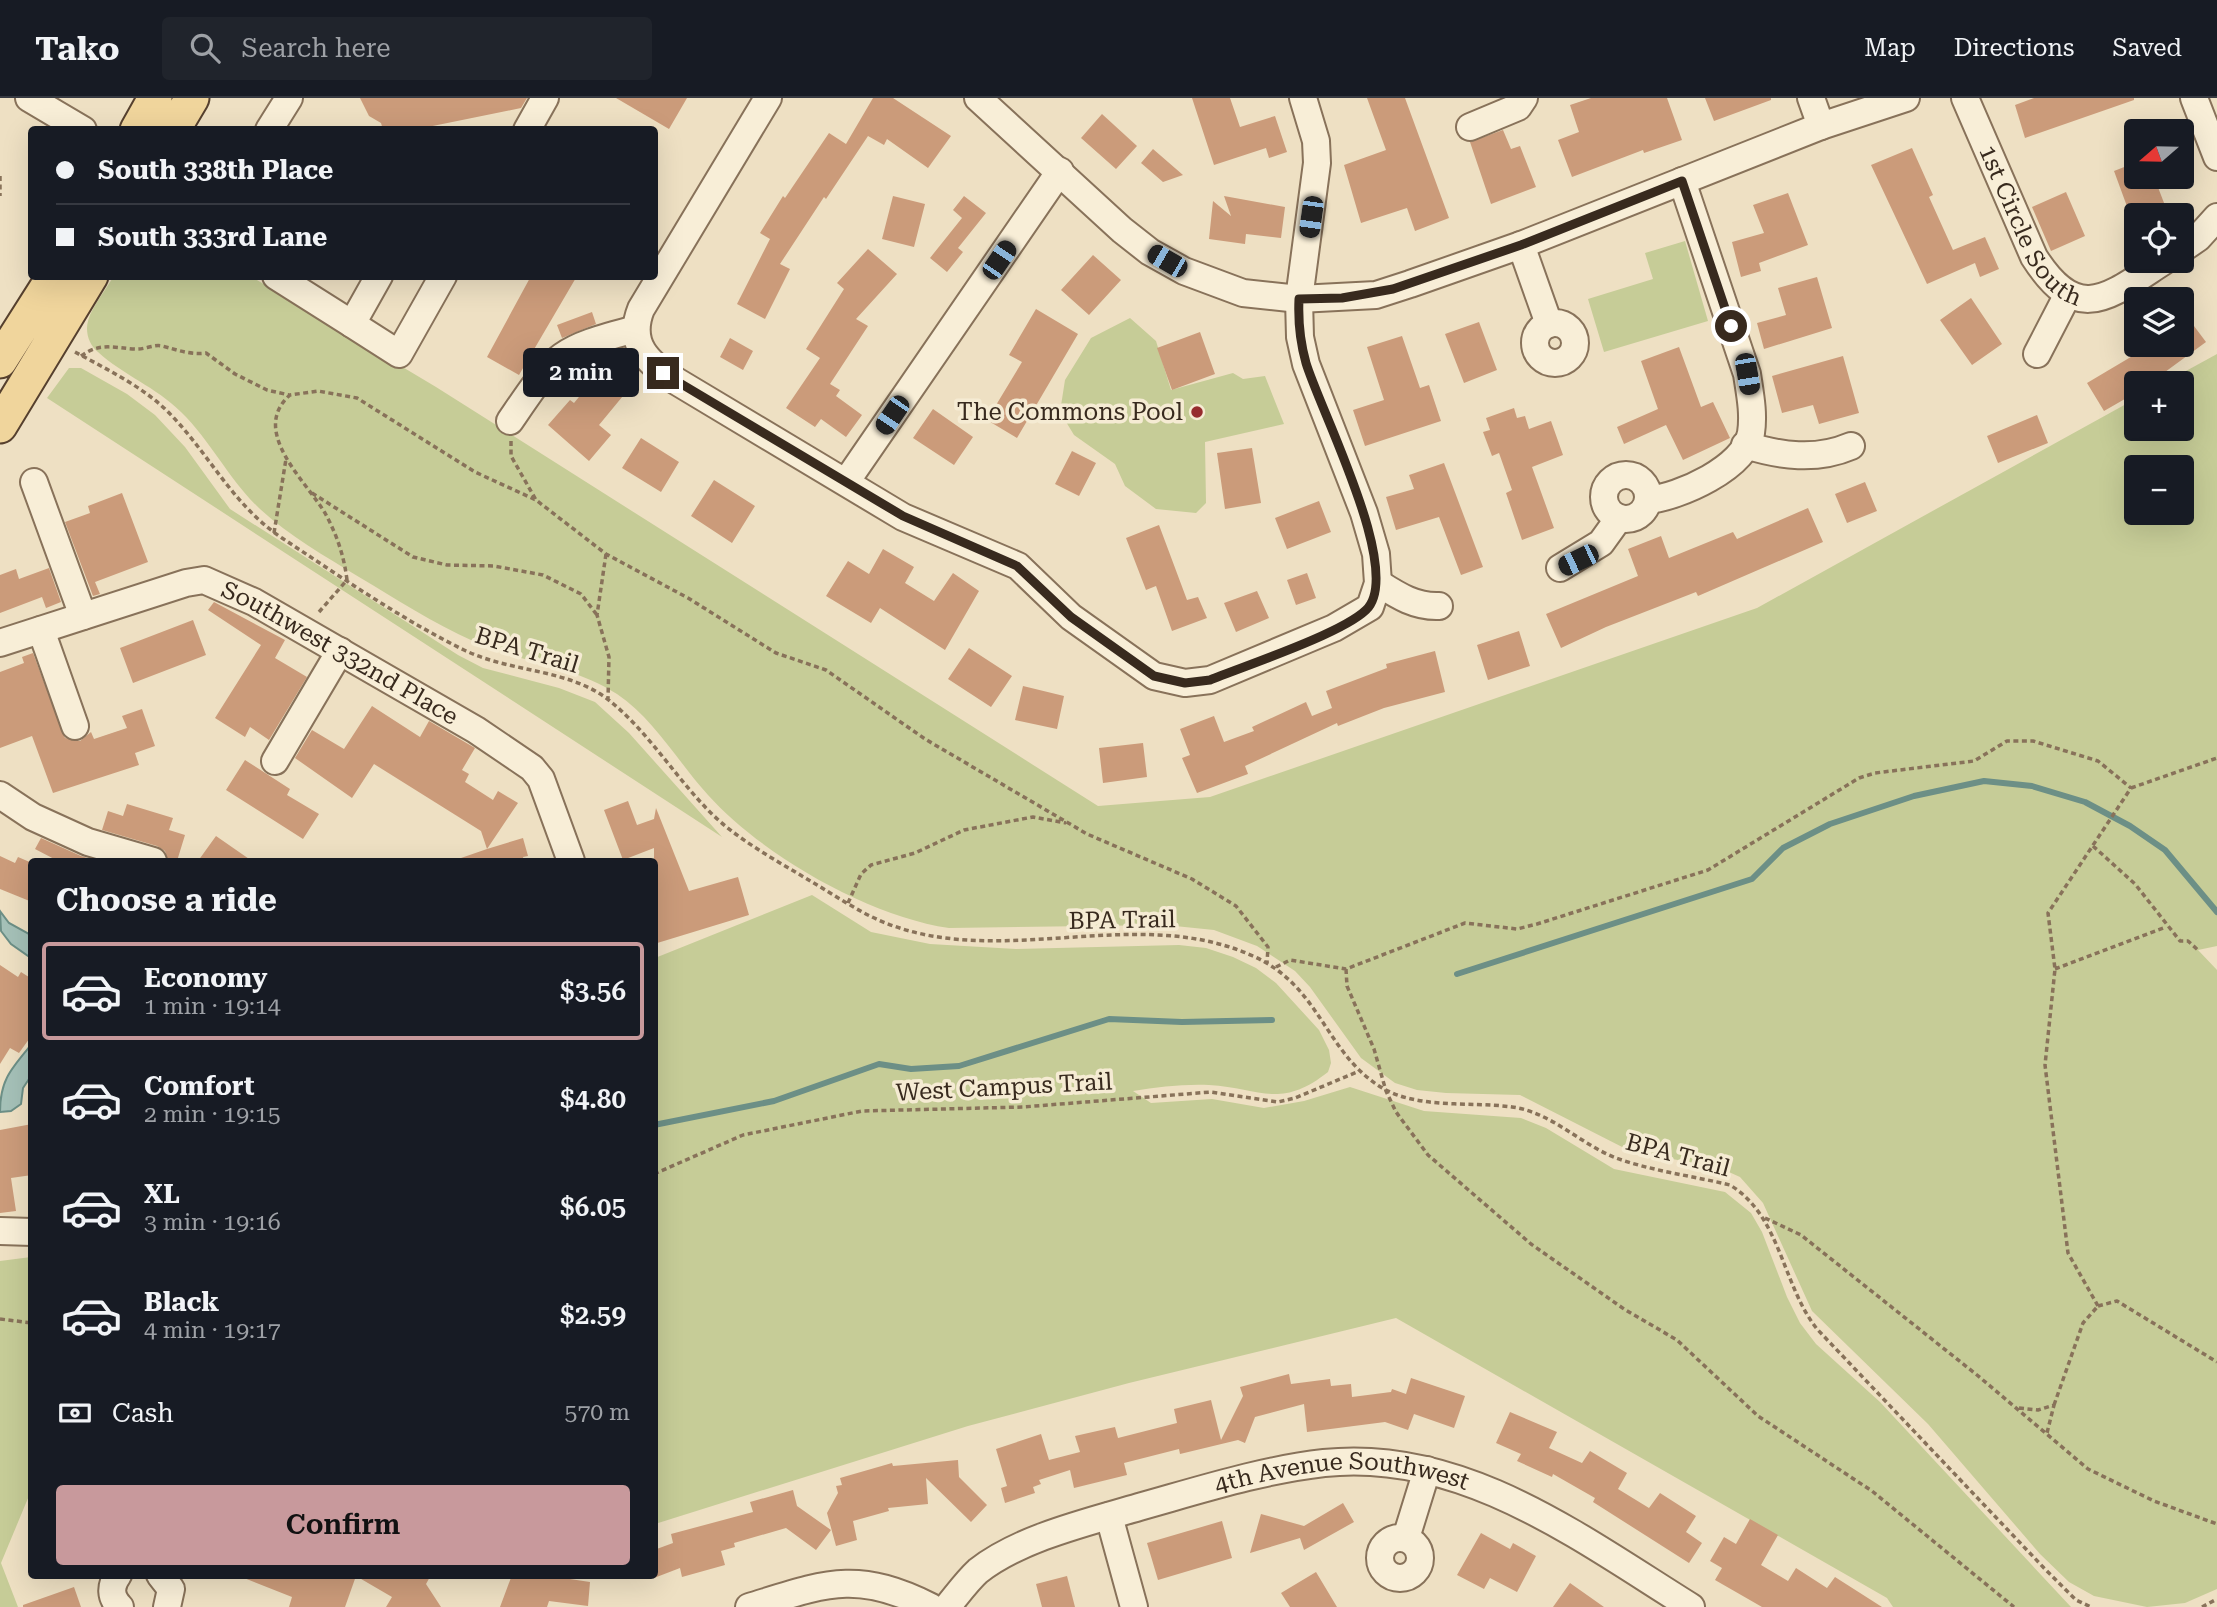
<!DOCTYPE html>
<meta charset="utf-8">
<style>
body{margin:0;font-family:"Roboto Serif",serif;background:#20242c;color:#f1f3f6;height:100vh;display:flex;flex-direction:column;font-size:26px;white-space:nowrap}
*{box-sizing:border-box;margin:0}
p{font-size:23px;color:#9ea1a6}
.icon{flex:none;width:38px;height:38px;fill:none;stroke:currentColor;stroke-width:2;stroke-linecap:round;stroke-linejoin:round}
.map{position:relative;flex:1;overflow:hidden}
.panel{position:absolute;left:28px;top:760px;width:630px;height:721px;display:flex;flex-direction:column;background:#171b24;border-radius:7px;box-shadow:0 7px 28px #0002}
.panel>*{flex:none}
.banner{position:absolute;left:28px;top:28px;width:630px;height:154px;border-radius:7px;box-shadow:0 7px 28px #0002;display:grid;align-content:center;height:154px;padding:0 28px;background:#171b24}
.needle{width:46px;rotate:250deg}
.controls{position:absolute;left:2124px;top:21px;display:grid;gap:14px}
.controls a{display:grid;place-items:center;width:70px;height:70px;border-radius:7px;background:#171b24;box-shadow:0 7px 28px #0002;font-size:35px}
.end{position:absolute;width:32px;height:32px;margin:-16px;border:9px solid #382a1e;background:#fff;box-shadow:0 0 0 4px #fff}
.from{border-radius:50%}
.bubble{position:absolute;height:49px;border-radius:7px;background:#171b24;box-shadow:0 7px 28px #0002;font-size:23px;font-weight:600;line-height:49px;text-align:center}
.car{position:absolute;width:21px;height:42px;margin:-21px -10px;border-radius:9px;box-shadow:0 0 5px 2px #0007;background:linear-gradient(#222 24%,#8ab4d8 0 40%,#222 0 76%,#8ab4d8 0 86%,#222 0)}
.banner b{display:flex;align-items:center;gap:24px;height:66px;font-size:26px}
.banner b+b{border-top:2px solid #363941}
.banner i{width:18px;height:18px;background:#f1f3f6}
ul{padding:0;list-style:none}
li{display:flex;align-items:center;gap:21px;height:98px;margin:0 14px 10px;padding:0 14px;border:4px solid transparent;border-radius:7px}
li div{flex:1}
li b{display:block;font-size:26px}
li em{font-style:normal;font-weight:600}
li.active{border-color:#c8999c}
li>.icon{width:63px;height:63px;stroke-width:1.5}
h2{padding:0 28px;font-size:32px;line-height:84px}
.pay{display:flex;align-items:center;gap:18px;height:77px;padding:0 28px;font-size:26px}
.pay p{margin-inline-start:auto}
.action{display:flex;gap:14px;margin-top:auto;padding:14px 28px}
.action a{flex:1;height:80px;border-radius:7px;background:#c8999c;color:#111;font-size:28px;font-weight:600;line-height:80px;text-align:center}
header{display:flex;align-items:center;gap:42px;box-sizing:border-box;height:98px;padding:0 35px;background:#171b24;border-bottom:2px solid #363941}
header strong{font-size:33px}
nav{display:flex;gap:38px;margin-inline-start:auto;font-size:24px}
.search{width:490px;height:63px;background:#20242c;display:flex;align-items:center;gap:18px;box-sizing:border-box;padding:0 24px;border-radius:7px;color:#9ea1a6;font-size:26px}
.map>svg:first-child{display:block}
.green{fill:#c6cc97;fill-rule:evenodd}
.water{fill:#a5c1b8;stroke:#6c8f86;stroke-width:2}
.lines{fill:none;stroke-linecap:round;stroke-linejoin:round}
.stream{stroke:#6c8f86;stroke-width:6}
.building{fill:#cb9b7a}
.minor-casing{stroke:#88725a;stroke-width:30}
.major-casing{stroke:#56402e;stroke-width:37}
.path{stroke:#88725a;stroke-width:3.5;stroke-dasharray:5 3.5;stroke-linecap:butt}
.minor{stroke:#f8eed7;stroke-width:26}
.major{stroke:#f0d59c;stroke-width:33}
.route{stroke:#382a1e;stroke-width:9}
.poi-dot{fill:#962b2d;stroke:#f5ebd3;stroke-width:2.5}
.labels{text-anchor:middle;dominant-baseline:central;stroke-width:7;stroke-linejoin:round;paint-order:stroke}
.street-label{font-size:24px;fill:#382a1e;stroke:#f5ebd3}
.poi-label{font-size:24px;fill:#382a1e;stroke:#f5ebd3;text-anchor:end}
</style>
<header>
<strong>Tako</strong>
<div class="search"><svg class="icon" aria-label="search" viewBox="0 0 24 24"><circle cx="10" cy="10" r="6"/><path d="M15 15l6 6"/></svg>Search here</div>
<nav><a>Map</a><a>Directions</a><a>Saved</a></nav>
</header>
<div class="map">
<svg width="2217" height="1509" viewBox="0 0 2217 1509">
<rect width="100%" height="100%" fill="#eee0c3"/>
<!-- green -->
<path class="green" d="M1685,143L1708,223L1604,254L1588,201L1653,181L1645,155Z
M113,179H252L436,289L1098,708L1210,699L1757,510L2137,300V331H2182V285H2164L2217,256V848L2198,852L2217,872V1491L2185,1505L2147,1509L2094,1498L2069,1484L2040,1456L1928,1326L1812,1213L1763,1105L1740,1079L1720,1070L1630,1053L1520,997L1446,995L1417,992L1395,985L1361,960L1310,889L1295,873L1257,848L1214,832L1165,827L949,830C869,818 763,758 708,697C678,664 654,621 617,596C573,567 520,565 473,543C433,525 396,501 359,479C325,458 289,438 260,411C229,382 211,343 181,314C156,289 123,277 98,254C89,247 85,234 88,223C92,208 106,192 113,179ZM2137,369H2182V415H2137Z
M1130,220L1156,243L1171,292L1233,275L1243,281L1265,278L1284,326L1205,344L1206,405L1196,415L1156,411L1125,388L1115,366L1074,337L1060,314L1065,282L1091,240Z
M69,270H81L127,296L155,317L185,349L230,411L458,557L483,570L559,590L595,604L629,635L722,739L47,300Z
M812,797L871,834L930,846L1016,851L1179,847L1206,850L1233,859L1256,870L1276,885L1319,932L1329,952L1331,965L1328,974C1280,1012 1260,990 1209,987C1183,986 1158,989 1133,993L1151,1005L1212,1001L1264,1010L1304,1003L1350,989L1424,1013L1521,1020L1546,1030L1614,1071L1725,1094L1751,1115L1762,1134L1787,1199L1800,1225L1816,1246L1880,1304L2071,1509H1893L1887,1500L1396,1220L1129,1285L968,1328L655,1426V860Z
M31,1159V1393L1,1465L18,1509H0V1163Z"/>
<!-- water -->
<path class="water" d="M0,813L9,825L31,837V860L11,846L1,833Z
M31,947V978L23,990L21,1006L11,1013L0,1014C0,982 11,971 31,947Z"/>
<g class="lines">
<!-- stream -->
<path class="stream" d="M1457,876L1752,781L1783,750L1830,726L1914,698L1984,683L2032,688L2085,704L2130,728L2165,752L2217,814
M654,1027L774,1003L879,966L911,971L959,968L1109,921L1182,924L1272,922"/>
</g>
<!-- building -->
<path class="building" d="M360,0H527L521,10L413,32H383L381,25L369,18Z
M616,0H687L669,31Z
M873,0H893L951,38L928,70L887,41L884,47L868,38L826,101L824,99L780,166L790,171L765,221L737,206L770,141L760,135L783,98L785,100L829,35L846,46Z
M1192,0H1230L1240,29L1275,18L1287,54L1269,60L1266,50L1214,67Z
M1367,0H1405L1449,120L1415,133L1407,110L1361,125L1344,67L1386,52Z
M1591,0H1667L1682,42L1644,55L1643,52L1572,79L1558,42L1579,34L1570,7Z
M1705,0H1771V2L1714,23Z
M2034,0H2134V2L2025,40L2015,7Z
M1102,16L1137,48L1116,71L1081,40Z
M1503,32L1511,51L1520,48L1536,89L1491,106L1470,44Z
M1912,50L1933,97L1929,99L1953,152L1985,139L1999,171L1980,179L1975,165L1927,186L1871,67Z
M1153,51L1183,77L1163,84L1141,65Z
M2137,64V79H2154L2166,110L2137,117L2132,122L2114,73Z
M2066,94L2085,138L2051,153L2032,109Z
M1788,95L1808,147L1759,165L1761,173L1741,179L1732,144L1764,135L1753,107Z
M893,98L925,106L914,149L882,141Z
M964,98L986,115L958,150L963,154L947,174L930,160L962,120L953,112Z
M1224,98L1285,109L1281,140L1246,136L1245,146L1209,141L1213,103L1231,118Z
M868,151L897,176L856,221L868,228L830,286L840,292L836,298L862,317L846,339L821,321L815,329L786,310L820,260L806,251L844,191L837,185Z
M1093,157L1121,182L1089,217L1061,192Z
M531,178H577L519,277L487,259Z
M1817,179L1832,230L1764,251L1757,225L1786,217L1778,190Z
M1971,200L2002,246L1972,267L1940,222Z
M1036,211L1078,236L1017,340L987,322L1022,264L1009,257Z
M2182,212L2206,244L2150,285H2137V294L2104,313L2087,285L2151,247H2182Z
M592,214L596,226L562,240L557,227Z
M1479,224L1497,272L1464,285L1445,236Z
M1200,234L1215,276L1172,292L1157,250Z
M1402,238L1420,290L1429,287L1441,323L1365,348L1353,312L1384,302L1367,249Z
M730,240L753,253L743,272L720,259Z
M1679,249L1701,309L1713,304L1730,340L1683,362L1666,327L1624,346L1617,329L1658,311L1641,263Z
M1843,258L1859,315L1819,326L1813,307L1782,315L1772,278Z
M606,266L632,287L599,327L611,337L589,363L548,327L570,302L574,305Z
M1514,310L1517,320L1525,318L1529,331L1551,323L1563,357L1532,369L1554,430L1522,442L1506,395L1512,392L1499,355L1492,358L1483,334L1490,332L1486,320Z
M933,311L973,339L954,367L913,340Z
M2037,317L2048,345L1998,365L1987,338Z
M641,340L679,364L661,394L622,370Z
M1252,350L1261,405L1225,411L1217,355Z
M1072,353L1096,365L1079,398L1055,386Z
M1444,365L1483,469L1461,477L1439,419L1396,432L1386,399L1414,391L1409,377Z
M714,382L755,408L732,445L691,418Z
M1865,384L1877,413L1847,425L1835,396Z
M122,395L148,464L95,484L100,496L93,498L65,424L90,415L88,408Z
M1319,403L1331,434L1287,451L1275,420Z
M1808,410L1823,444L1698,498L1696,494L1606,529L1561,550L1546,516L1638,478L1628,451L1661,438L1669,460L1733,434L1737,441Z
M1159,427L1187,502L1198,499L1207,520L1172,533L1156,488L1146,492L1126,440Z
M883,451L914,469L905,485L934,503L953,475L979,493L945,552L880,510L871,525L826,498L848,463L869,476Z
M49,470L61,504L46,510L42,499L0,515V477L16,471L19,481Z
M1307,475L1316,500L1296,507L1287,482Z
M1257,493L1269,520L1236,534L1224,505Z
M214,504L285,542L275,560L307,579L269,642L250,629L245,639L215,620L261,547L208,512Z
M193,522L206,557L133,585L120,550Z
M1519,533L1530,568L1488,582L1477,547Z
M969,550L1012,578L991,609L948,581Z
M1435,553L1445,594L1384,610L1338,628L1337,625L1245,668L1248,676L1197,695L1182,660L1190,657L1180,631L1214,618L1224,644L1254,633L1252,629L1306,604L1312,618L1332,610L1326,593L1387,570L1386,566Z
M33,555L65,640L80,643L91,634L94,641L127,630L122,618L142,611L155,648L135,655L139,667L53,695L32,638L0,650V574L24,565L22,559Z
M1023,588L1064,598L1057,631L1015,622Z
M372,608L420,639L429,623L475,650L462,672L469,676L465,684L493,702L498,693L518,705L487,751L523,740L528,758L523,759L524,763H462L461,760L487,751L481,733L374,666L352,700L295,660L312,632L344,651Z
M1143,645L1147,679L1103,685L1099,650Z
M245,662L290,691L287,697L319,716L303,741L226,692Z
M628,703L637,727L654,721L656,710L689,793L738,779L749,817L654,846V750L623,762L604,712Z
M127,706L173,720L169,732L185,737L177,763H168L165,753L157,748L102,732L108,713L123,718Z
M216,738L252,763H198Z
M41,740L81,758L97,763H58L35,751Z
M0,758L15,765L18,759L32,765V804L0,791Z
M0,867L18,879L21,874L32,881V937L19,955L10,950L0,966Z
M32,1026V1077L11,1080L16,1113L0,1115V1032Z
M1289,1276L1291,1286L1330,1281L1331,1288L1351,1286L1352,1299L1391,1294L1392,1291L1406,1296L1411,1280L1465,1298L1454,1330L1414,1316L1408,1332L1385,1324L1307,1334L1304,1306L1255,1319L1245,1345L1238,1342L1180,1356L1179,1351L1124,1365L1127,1377L1074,1390L1070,1372L1039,1382L1041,1386L1033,1389L1035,1395L1005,1405L1001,1390L1007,1388L996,1351L1041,1336L1049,1362L1080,1354L1075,1338L1115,1329L1118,1340L1177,1325L1174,1311L1211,1302L1221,1342L1243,1298L1240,1289Z
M1510,1314L1557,1334L1549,1350L1582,1365L1590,1353L1627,1375L1618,1391L1649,1410L1660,1395L1696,1418L1686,1434L1702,1445L1689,1465L1593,1404L1595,1400L1553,1376L1552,1379L1517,1363L1521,1356L1496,1345Z
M958,1362L959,1379L987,1407L971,1424L926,1380L928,1406L888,1410L889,1413L853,1423L857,1442L836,1448L827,1415L838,1395L836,1388L842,1387L840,1380L892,1365L893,1368Z
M793,1392L797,1408L831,1432L816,1452L786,1430L734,1445L735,1449L721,1453L725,1467L682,1479L680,1470L654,1480V1452L673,1445L671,1436L753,1414L750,1404Z
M1343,1405L1354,1424L1304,1452L1300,1440L1250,1455L1261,1416L1304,1428Z
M1750,1421L1778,1437L1761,1467L1788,1483L1796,1470L1827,1490L1835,1479L1882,1509H1762L1715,1482L1722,1470L1710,1463L1724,1439L1736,1446Z
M1222,1423L1232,1460L1158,1482L1147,1445Z
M1481,1435L1510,1451L1513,1445L1536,1458L1517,1494L1490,1480L1484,1491L1457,1477Z
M1316,1474L1337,1509H1290L1281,1495Z
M431,1477L426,1486L441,1509H386L392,1499L356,1478L345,1509H289L292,1499L239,1478Z
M512,1477H543L590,1484L588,1508L549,1503L547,1509H500Z
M1067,1478L1075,1509H1042L1036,1486Z
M1570,1485L1604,1509H1553Z
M74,1489L81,1509H23V1507Z"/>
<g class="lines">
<defs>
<g id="minor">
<path d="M29,0L83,32"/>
<path d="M768,0L641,211C627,246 648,265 676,283L903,419L1018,468L1071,519L1154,578L1185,585L1210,582L1334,530L1370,509L1378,485L1376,456L1364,415L1306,266L1300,239L1299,201L1317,65L1316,43L1303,0"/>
<path d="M978,0L1122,132L1150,154L1184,173L1243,195L1299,201L1376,197L1410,186L1521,147L1821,28L1906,0"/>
<path d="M1811,0L1821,28"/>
<path id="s1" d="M1965,0L2034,159C2078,228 2108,199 2164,163"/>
<path d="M2194,0L2217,59"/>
<path d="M1470,29L1518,9L1524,0"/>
<path d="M269,32L289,0"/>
<path d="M527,32L545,0"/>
<path d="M1521,147L1549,226"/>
<path d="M2182,151L2198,140L2217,119"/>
<path d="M276,178L352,226L379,178"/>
<circle cx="1555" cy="245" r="20"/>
<path d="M352,226L399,256L443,178"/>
<path d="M2037,256L2067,198"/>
<path d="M510,323C556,256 556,252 636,231"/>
<path d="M1745,347C1781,358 1816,363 1851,348"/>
<circle cx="1626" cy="399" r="22"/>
<path d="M34,384L83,518"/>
<path d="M846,384L1060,73"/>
<path d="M1648,402C1679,399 1745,370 1751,335C1754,315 1750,296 1747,276L1682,83"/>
<path d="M1560,470L1601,445L1619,420"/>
<path d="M1378,485C1397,497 1415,509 1439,508"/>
<path d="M41,532L75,628"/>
<path id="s2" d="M0,545L186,485L204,482L254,504L476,632L532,670L541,681L571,763"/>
<path d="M275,663L340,553"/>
<path d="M0,697L33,719L88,744L153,763"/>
<path d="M0,1133L32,1134"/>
<path d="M1109,1418L1134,1509"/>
<circle cx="1400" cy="1460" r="20"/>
<path d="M1406,1440L1427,1372"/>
<path d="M118,1477C110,1488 110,1499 120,1509"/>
<path d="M160,1477L171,1491L167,1509"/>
<path d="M749,1509C824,1486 856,1471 931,1509"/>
<path id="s3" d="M947,1509C957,1497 967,1483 978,1473C1020,1440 1088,1424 1139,1409C1200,1392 1262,1372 1324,1365C1462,1350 1580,1440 1691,1509"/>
</g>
<path id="major" d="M137,32L155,0
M173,32L192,0
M0,263L54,178
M0,328L91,178"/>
</defs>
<!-- minor casing -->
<use href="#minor" class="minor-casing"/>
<!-- major casing -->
<use href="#major" class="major-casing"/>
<!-- path -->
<path class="path" d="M0,78V98
M75,254C108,272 146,290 172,318C211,359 234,408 282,440C341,479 401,521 464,552C511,575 569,570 610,603C648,634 674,677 708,712C737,742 776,762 812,784C831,795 850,808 870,818C991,878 1132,803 1253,858C1320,888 1324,952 1379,988C1416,1012 1470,1003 1512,1009C1551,1014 1580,1046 1616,1060C1652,1073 1693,1078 1730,1087C1781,1118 1782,1187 1817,1231L2044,1470L2076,1502L2091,1509
M81,258C100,244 114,250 135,251C144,252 154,246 162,248C178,252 190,257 206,255L235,276L267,292L289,297
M511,343V358L536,402L606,456L688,500L776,555L826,572L925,641L1087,736L1192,781L1236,808L1268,849L1267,865
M312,395L413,459L447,467L494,468L543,477L581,496L597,517
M274,435L286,361
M606,456L597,517L609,559L608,601
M319,514L347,482C344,458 337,437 325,415C306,383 249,333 290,297L318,293L357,300L475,374L536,402
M2131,690L2217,660
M2093,748L2135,786L2180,843H2188L2198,852
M848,805L861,776L871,767L915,755L964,732L1033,719L1066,725
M1276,869L1290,862L1346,871L1465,825L1517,831L1537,826L1708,772L1859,680L1875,675L1974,663L2007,643H2033L2098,663L2131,690
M1346,871L1347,888L1374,951L1386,993L1396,1014L1428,1057L1531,1146L1624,1211L1677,1242L1758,1318L1872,1393L2014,1509
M2055,871L2166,829
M654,1076L743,1037L862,1013L1023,1009L1211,994L1278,1004L1295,1000L1357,974
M1765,1120L1801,1137L1977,1277L2088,1371L2154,1403L2217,1426
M2098,1208L2068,1155L2045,967L2055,871L2048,815L2131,690
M2098,1208L2117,1203L2217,1264
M0,1221L32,1225
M2054,1307L2083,1225L2098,1208
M2019,1310L2038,1312L2054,1307L2047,1335
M2202,1509L2217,1501"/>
<!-- minor -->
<use href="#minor" class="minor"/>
<!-- major -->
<use href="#major" class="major"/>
</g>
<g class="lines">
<!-- route -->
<path class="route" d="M663,275L903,418L1017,468L1071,519L1154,578L1185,585L1210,582C1247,567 1341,536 1366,512C1405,475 1320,312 1306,265C1300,244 1298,223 1299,201L1342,200L1393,191L1521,147L1682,83L1731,228"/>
</g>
<!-- markers -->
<circle class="poi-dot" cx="1197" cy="314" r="7"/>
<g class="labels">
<!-- street labels -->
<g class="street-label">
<text stroke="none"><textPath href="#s1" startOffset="145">1st Circle South</textPath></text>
<text transform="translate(527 552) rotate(17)">BPA Trail</text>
<text stroke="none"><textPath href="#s2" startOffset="368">Southwest 332nd Place</textPath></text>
<text transform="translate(1122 822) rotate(-1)">BPA Trail</text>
<text transform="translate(1004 989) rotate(-3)">West Campus Trail</text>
<text transform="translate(1678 1057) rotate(15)">BPA Trail</text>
<text stroke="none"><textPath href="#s3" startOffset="430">4th Avenue Southwest</textPath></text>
</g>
<!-- poi labels -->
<g class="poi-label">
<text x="1183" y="314">The Commons Pool</text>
</g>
</g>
</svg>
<div class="controls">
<a><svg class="needle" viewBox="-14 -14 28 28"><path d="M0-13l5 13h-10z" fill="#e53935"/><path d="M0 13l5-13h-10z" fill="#9ea1a6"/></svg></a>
<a><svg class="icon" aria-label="locate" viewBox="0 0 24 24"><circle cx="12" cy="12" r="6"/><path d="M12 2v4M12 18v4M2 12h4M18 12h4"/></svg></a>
<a><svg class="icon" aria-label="layers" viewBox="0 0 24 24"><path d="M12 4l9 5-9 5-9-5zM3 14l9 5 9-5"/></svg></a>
<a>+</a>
<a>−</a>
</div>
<i class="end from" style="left:1731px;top:228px"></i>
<i class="end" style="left:663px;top:275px"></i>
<div class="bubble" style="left:523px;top:250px;width:116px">2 min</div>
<i class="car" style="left:1311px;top:119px;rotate:188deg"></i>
<i class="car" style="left:999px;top:162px;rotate:34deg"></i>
<i class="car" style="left:1167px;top:163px;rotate:300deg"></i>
<i class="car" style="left:1747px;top:276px;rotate:170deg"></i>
<i class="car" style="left:892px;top:317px;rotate:214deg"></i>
<i class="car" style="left:1578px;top:462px;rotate:244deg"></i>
<div class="banner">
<b><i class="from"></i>South 338th Place</b>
<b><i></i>South 333rd Lane</b>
</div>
<section class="panel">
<h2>Choose a ride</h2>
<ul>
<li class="active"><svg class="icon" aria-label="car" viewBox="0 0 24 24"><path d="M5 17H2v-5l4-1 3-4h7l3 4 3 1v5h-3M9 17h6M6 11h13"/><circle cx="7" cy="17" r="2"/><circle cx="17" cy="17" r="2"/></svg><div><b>Economy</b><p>1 min · 19:14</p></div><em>$3.56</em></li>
<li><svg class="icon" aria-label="car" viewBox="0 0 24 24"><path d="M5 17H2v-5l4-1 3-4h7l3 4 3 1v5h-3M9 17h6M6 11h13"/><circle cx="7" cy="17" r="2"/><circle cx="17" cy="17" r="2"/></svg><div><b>Comfort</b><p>2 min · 19:15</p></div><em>$4.80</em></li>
<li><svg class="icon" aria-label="car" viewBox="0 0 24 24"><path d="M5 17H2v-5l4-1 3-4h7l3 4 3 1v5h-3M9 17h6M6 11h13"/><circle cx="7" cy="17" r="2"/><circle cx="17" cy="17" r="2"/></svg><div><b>XL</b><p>3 min · 19:16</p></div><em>$6.05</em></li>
<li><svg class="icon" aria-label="car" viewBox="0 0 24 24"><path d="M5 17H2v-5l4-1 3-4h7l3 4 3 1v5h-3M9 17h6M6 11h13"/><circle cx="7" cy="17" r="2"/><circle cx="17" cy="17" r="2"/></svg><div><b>Black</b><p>4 min · 19:17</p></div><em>$2.59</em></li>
</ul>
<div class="pay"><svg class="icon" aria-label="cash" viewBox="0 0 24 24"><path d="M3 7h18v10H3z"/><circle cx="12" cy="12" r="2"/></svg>Cash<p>570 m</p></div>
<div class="action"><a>Confirm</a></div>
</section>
</div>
